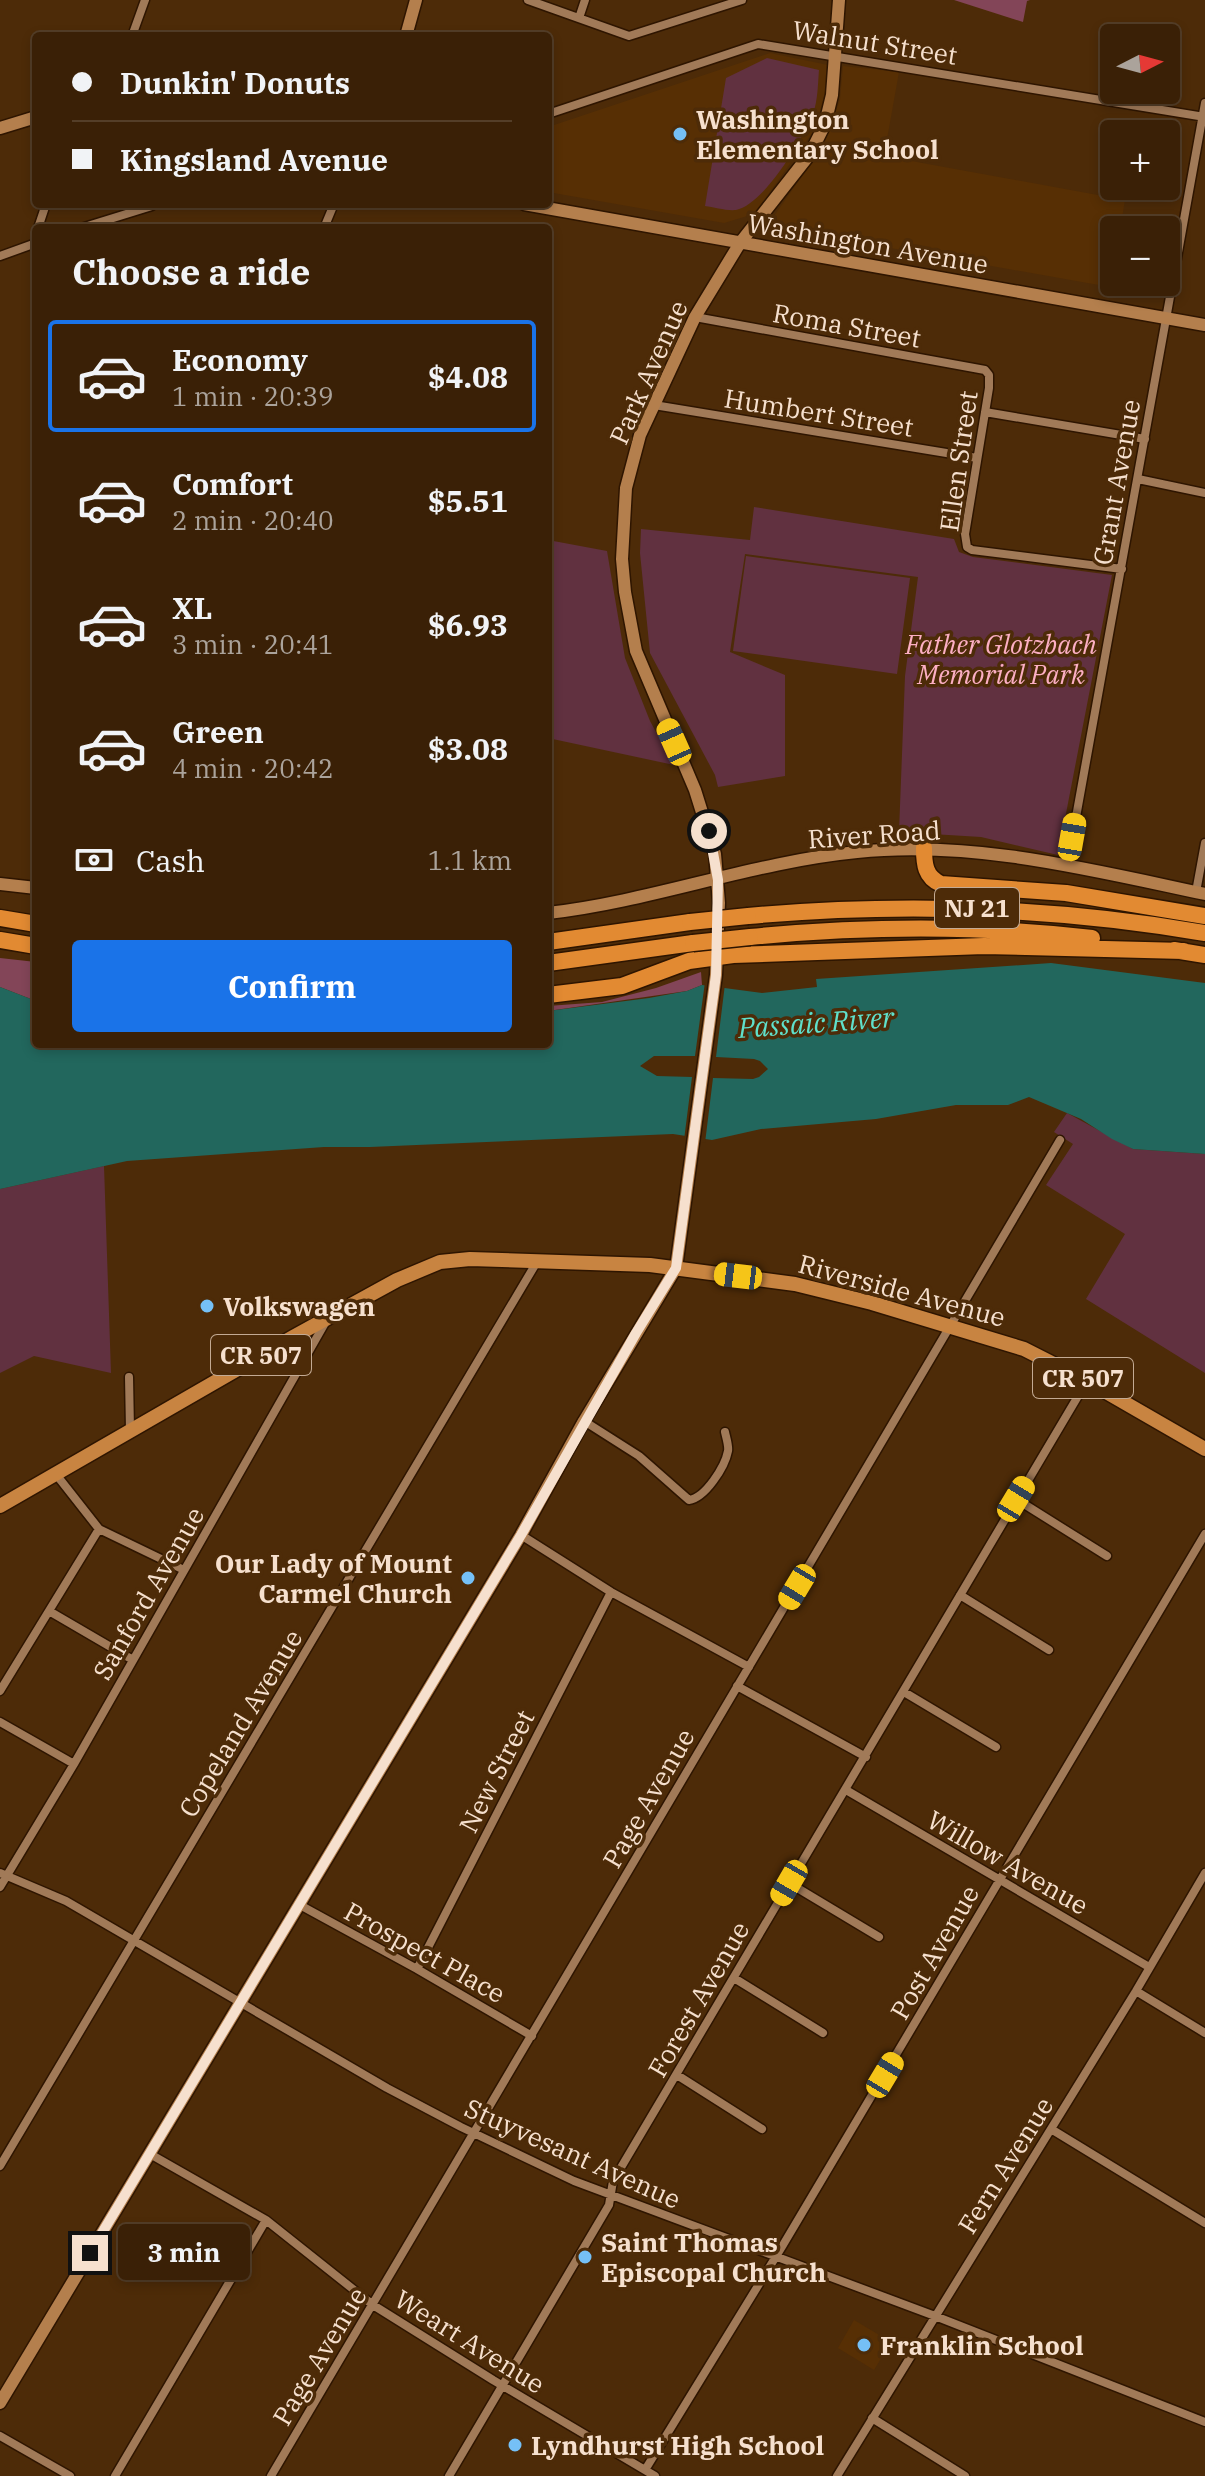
<!DOCTYPE html>
<meta charset="utf-8">
<style>
body{margin:0;font-family:"IBM Plex Serif",serif;background:#452d14;color:#f1f3f6;height:100vh;display:flex;flex-direction:column;font-size:30px;white-space:nowrap}
*{box-sizing:border-box;margin:0}
p{font-size:26px;color:#aba39b}
.icon{flex:none;width:44px;height:44px;fill:none;stroke:currentColor;stroke-width:2;stroke-linecap:round;stroke-linejoin:round}
.map{position:relative;flex:1;overflow:hidden}
.details{position:absolute;left:32px;top:224px;width:520px;height:824px;display:flex;flex-direction:column;background:#3a2006;border-radius:8px;box-shadow:0 4px 12px #0003,0 0 0 2px #543e28}
.details>*{flex:none}
.top-card{position:absolute;left:32px;top:32px;width:520px;height:176px;border-radius:8px;box-shadow:0 4px 12px #0003,0 0 0 2px #543e28;display:grid;align-content:center;height:176px;padding:0 40px;background:#3a2006}
.needle{width:52px;rotate:84deg}
.tools{position:absolute;left:1100px;top:24px;display:grid;gap:16px}
.tools a{display:grid;place-items:center;width:80px;height:80px;border-radius:8px;background:#3a2006;box-shadow:0 4px 12px #0003,0 0 0 2px #543e28;font-size:40px}
.end{position:absolute;width:36px;height:36px;margin:-18px;border:10px solid #f6e0ce;background:#111;box-shadow:0 0 0 4px #111}
.from{border-radius:50%}
.bubble{position:absolute;height:56px;border-radius:8px;background:#3a2006;box-shadow:0 4px 12px #0003,0 0 0 2px #543e28;font-size:26px;font-weight:700;line-height:56px;text-align:center}
.car{position:absolute;width:24px;height:48px;margin:-24px -12px;border-radius:10px;box-shadow:0 0 6px 2px #0007;background:linear-gradient(#f5c518 24%,#345 0 40%,#f5c518 0 76%,#345 0 86%,#f5c518 0)}
.top-card b{display:flex;align-items:center;gap:28px;height:76px;font-size:30px}
.top-card b+b{border-top:2px solid #543e28}
.top-card i{width:20px;height:20px;background:#f1f3f6}
ul{padding:0;list-style:none}
li{display:flex;align-items:center;gap:24px;height:112px;margin:0 16px 12px;padding:0 24px;border:4px solid transparent;border-radius:8px}
li div{flex:1}
li b{display:block;font-size:30px}
li em{font-style:normal;font-weight:700}
li.on{border-color:#1a73e8}
li>.icon{width:72px;height:72px;stroke-width:1.5}
h2{padding:0 40px;font-size:36px;line-height:96px}
.pay{display:flex;align-items:center;gap:20px;height:88px;padding:0 40px;font-size:30px}
.pay p{margin-inline-start:auto}
.action{display:flex;gap:16px;margin-top:auto;padding:16px 40px}
.action a{flex:1;height:92px;border-radius:8px;background:#1a73e8;color:#fff;font-size:32px;font-weight:700;line-height:92px;text-align:center}
.map>svg:first-child{display:block}
.built{fill:#572f04}
.green{fill:#613140}
.forest{fill:#834558}
.water{fill:#22675d}
.pier{fill:#4d2b08}
.lines{fill:none;stroke-linecap:round;stroke-linejoin:round}
.street-casing{stroke:#2e1500;stroke-width:11}
.secondary-casing{stroke:#2e1500;stroke-width:15}
.primary-casing{stroke:#2e1500;stroke-width:17}
.highway-casing{stroke:#2e1500;stroke-width:19}
.street{stroke:#a17a58;stroke-width:8}
.secondary{stroke:#b47f4d;stroke-width:12}
.primary{stroke:#c88441;stroke-width:14}
.highway{stroke:#e28a32;stroke-width:16}
.highway-bridge-casing{stroke:#2e1500;stroke-width:19;stroke-linecap:butt}
.highway-bridge{stroke:#e28a32;stroke-width:16}
.route{stroke:#f6e0ce;stroke-width:10}
.poi-dot{fill:#75c0f6;stroke:#4d2b08;stroke-width:3}
.labels{text-anchor:middle;dominant-baseline:central;stroke-width:7;stroke-linejoin:round;paint-order:stroke}
.shield{fill:#4d2b08;stroke:#c3aa93;stroke-width:2}
.shield-label{font-size:24px;font-weight:bold;fill:#f6e0ce}
.street-label{font-size:26px;fill:#f6e0ce;stroke:#4d2b08}
.poi-label{font-size:26px;font-weight:bold;fill:#f6e0ce;stroke:#4d2b08;text-anchor:start}
.park-label{font-size:26px;font-style:italic;fill:#fcafc4;stroke:#4d2b08}
.water-label{font-size:28px;font-style:italic;fill:#5fe0cb;stroke:#4d2b08}
</style>
<div class="map">
<svg width="1205" height="2476" viewBox="0 0 1205 2476">
<rect width="100%" height="100%" fill="#4d2b08"/>
<!-- built -->
<path class="built" d="M770,53L828,65L826,89L815,129L754,214L724,223L548,192V127Z
M843,66L899,72L884,156L1125,200L1120,230H1114V262L1110,287L767,226L823,146L840,100Z
M854,2320L891,2342L874,2370L838,2348Z"/>
<!-- green -->
<path class="green" d="M767,58L819,70C818,82 818,95 815,107C807,134 764,205 736,210C726,211 714,207 705,206L726,78Z
M754,507L954,539L959,552L973,557L1112,575L1058,855L981,837L899,832L905,676L918,577L745,554L730,652L785,675V776L718,787L715,775L650,653L640,553L641,529L750,540Z
M548,540L607,551L625,658L650,721L674,765L548,738Z
M746,556L910,578L897,674L733,651Z
M1067,1113L1133,1149L1205,1154V1373L1086,1299L1125,1234L1046,1185L1073,1144L1054,1132Z
M104,1166L111,1373L34,1356L0,1373V1189Z"/>
<!-- forest -->
<path class="forest" d="M954,0H1030L1027,1L1023,22Z
M0,958L36,962V1001L0,987Z
M701,972L702,985L687,991L548,1011V1006L602,1002L656,988Z"/>
<!-- water -->
<path class="water" d="M1051,963L1205,983V1154L1133,1149L1112,1139L1081,1119L1029,1097L1008,1105H956L876,1119L761,1129L712,1140L673,1134L370,1147H324L127,1161L0,1189V987L36,1001V1044H548V1011L649,998L687,991L702,985L762,993L817,987L816,979Z"/>
<!-- pier -->
<path class="pier" d="M705,982L725,984L716,1057L754,1059L760,1061L768,1069L759,1077L753,1079L713,1078L705,1143L684,1140L692,1077L657,1076L640,1066L654,1056H695Z"/>
<g class="lines">
<defs>
<path id="street" d="M528,0L629,36L742,0
M579,18L585,0
M132,36L145,0
M548,114L758,44L1205,117
M38,228L46,204
M81,228L152,206
M324,228L334,204
M0,256L36,243
M695,317L985,370L989,375V388L965,534L967,547L972,550L1122,569
M654,405L977,458
M985,412L1145,439
M1138,479L1205,493
M1067,867L1205,103
M1196,892L1205,843
M129,1377L130,1430
M584,1421L639,1456L689,1500C705,1498 725,1467 728,1451C729,1446 726,1437 725,1432
M55,1473L99,1529L184,1570
M1016,1499L1107,1556
M521,1535L611,1592L749,1667
M960,1595L1049,1650
M49,1611L133,1660
M737,1686L866,1757
M0,1691L99,1529
M904,1692L996,1747
M0,1722L74,1764
M846,1790L1149,1967
M0,1873L66,1901L387,2088L461,2127L574,2181L935,2316L1205,2422
M789,1883L879,1937
M0,1887L74,1764L325,1323
M298,1904L417,1969L532,2036
M417,1969L611,1592
M734,1978L823,2033
M1136,1991L1205,2033
M677,2075L762,2129
M1051,2129L1205,2223
M150,2154L266,2220L373,2305L493,2380L655,2476
M0,2166L538,1260
M872,2418L965,2476
M0,2436L70,2476
M645,2470L783,2245L1205,1534
M115,2476L266,2220
M271,2476L1060,1140
M449,2476L609,2205L613,2181L1087,1381
M837,2476L1136,1991L1205,1873"/>
<path id="secondary" d="M406,36L416,0
M0,128L36,117
M524,204L1205,325
M0,884L36,888
M548,913C653,901 753,862 857,852C974,840 1092,870 1205,894
M0,2403L521,1535L584,1421L676,1268L716,975L719,903L715,854L695,790L636,651L625,592L622,559L626,488L640,435L695,317L740,243L810,154L825,124L832,95L839,0"/>
<path id="primary" d="M0,1506L293,1337L397,1280L440,1262L470,1259L650,1265L795,1284L872,1303L1024,1349L1087,1381L1205,1449"/>
<path id="highway" d="M924,848C924,864 925,877 941,884L1066,893L1205,916
M748,916C901,902 1053,907 1205,933
M0,918L36,924
M750,937C864,926 978,925 1092,938
M0,940L36,946
M548,942L690,922
M1174,950L1205,955
M548,963L693,943
M548,995L622,986L689,961L733,955L984,946L1184,951"/>
</defs>
<!-- street casing -->
<use href="#street" class="street-casing"/>
<!-- secondary casing -->
<use href="#secondary" class="secondary-casing"/>
<!-- primary casing -->
<use href="#primary" class="primary-casing"/>
<!-- highway casing -->
<use href="#highway" class="highway-casing"/>
<!-- street -->
<use href="#street" class="street"/>
<!-- secondary -->
<use href="#secondary" class="secondary"/>
<!-- primary -->
<use href="#primary" class="primary"/>
<!-- highway -->
<use href="#highway" class="highway"/>
<defs>
<path id="highway-bridge" d="M690,922L748,916
M693,943L750,937"/>
</defs>
<!-- highway-bridge casing -->
<use href="#highway-bridge" class="highway-bridge-casing"/>
<!-- highway-bridge -->
<use href="#highway-bridge" class="highway-bridge"/>
</g>
<g class="lines">
<!-- route -->
<path class="route" d="M90,2253L521,1535L636,1333L676,1268L716,975L718,880L709,831"/>
</g>
<!-- markers -->
<g class="poi-dot">
<circle cx="680" cy="134" r="8"/>
<circle cx="207" cy="1306" r="8"/>
<circle cx="468" cy="1578" r="8"/>
<circle cx="585" cy="2257" r="8"/>
<circle cx="864" cy="2345" r="8"/>
<circle cx="515" cy="2445" r="8"/>
</g>
<g class="labels">
<!-- shield labels -->
<g class="shield">
<rect x="935" y="888" width="84" height="40" rx="6"/>
<rect x="211" y="1335" width="100" height="40" rx="6"/>
<rect x="1033" y="1358" width="100" height="40" rx="6"/>
</g>
<g class="shield-label">
<text x="977" y="908">NJ 21</text>
<text x="261" y="1355">CR 507</text>
<text x="1083" y="1378">CR 507</text>
</g>
<!-- street labels -->
<g class="street-label">
<text transform="translate(875 42) rotate(9)">Walnut Street</text>
<text transform="translate(868 243) rotate(10)">Washington Avenue</text>
<text transform="translate(847 325) rotate(10)">Roma Street</text>
<text transform="translate(648 372) rotate(-66)">Park Avenue</text>
<text transform="translate(819 412) rotate(9)">Humbert Street</text>
<text transform="translate(958 461) rotate(-82)">Ellen Street</text>
<text transform="translate(1116 482) rotate(-80)">Grant Avenue</text>
<text transform="translate(874 834) rotate(-4)">River Road</text>
<text transform="translate(902 1290) rotate(15)">Riverside Avenue</text>
<text transform="translate(148 1593) rotate(-60)">Sanford Avenue</text>
<text transform="translate(240 1723) rotate(-59)">Copeland Avenue</text>
<text transform="translate(496 1771) rotate(-63)">New Street</text>
<text transform="translate(648 1798) rotate(-60)">Page Avenue</text>
<text transform="translate(1008 1862) rotate(30)">Willow Avenue</text>
<text transform="translate(425 1952) rotate(29)">Prospect Place</text>
<text transform="translate(934 1952) rotate(-60)">Post Avenue</text>
<text transform="translate(698 1999) rotate(-60)">Forest Avenue</text>
<text transform="translate(573 2153) rotate(24)">Stuyvesant Avenue</text>
<text transform="translate(1005 2165) rotate(-58)">Fern Avenue</text>
<text transform="translate(470 2341) rotate(32)">Weart Avenue</text>
<text transform="translate(319 2356) rotate(-59)">Page Avenue</text>
</g>
<!-- poi labels -->
<g class="poi-label">
<text x="696" y="119">Washington<tspan x="696" dy="30">Elementary School</tspan></text>
<text x="223" y="1306">Volkswagen</text>
<text x="452" y="1563" text-anchor="end">Our Lady of Mount<tspan x="452" dy="30">Carmel Church</tspan></text>
<text x="601" y="2242">Saint Thomas<tspan x="601" dy="30">Episcopal Church</tspan></text>
<text x="880" y="2345">Franklin School</text>
<text x="531" y="2445">Lyndhurst High School</text>
</g>
<!-- park labels -->
<g class="park-label">
<text x="1001" y="644">Father Glotzbach<tspan x="1001" dy="30">Memorial Park</tspan></text>
</g>
<!-- water labels -->
<g class="water-label">
<text transform="translate(816 1022) rotate(-4)">Passaic River</text>
</g>
</g>
</svg>
<div class="tools">
<a><svg class="needle" viewBox="-14 -14 28 28"><path d="M0-13l5 13h-10z" fill="#e53935"/><path d="M0 13l5-13h-10z" fill="#aba39b"/></svg></a>
<a>+</a>
<a>−</a>
</div>
<i class="end from" style="left:709px;top:831px"></i>
<i class="end" style="left:90px;top:2253px"></i>
<div class="bubble" style="left:118px;top:2224px;width:132px">3 min</div>
<i class="car" style="left:674px;top:742px;rotate:336deg"></i>
<i class="car" style="left:1072px;top:837px;rotate:10deg"></i>
<i class="car" style="left:738px;top:1276px;rotate:277deg"></i>
<i class="car" style="left:1016px;top:1499px;rotate:31deg"></i>
<i class="car" style="left:797px;top:1587px;rotate:211deg"></i>
<i class="car" style="left:789px;top:1883px;rotate:210deg"></i>
<i class="car" style="left:885px;top:2075px;rotate:31deg"></i>
<div class="top-card">
<b><i class="from"></i>Dunkin' Donuts</b>
<b><i></i>Kingsland Avenue</b>
</div>
<section class="details">
<h2>Choose a ride</h2>
<ul>
<li class="on"><svg class="icon" aria-label="car" viewBox="0 0 24 24"><path d="M5 17H2v-5l4-1 3-4h7l3 4 3 1v5h-3M9 17h6M6 11h13"/><circle cx="7" cy="17" r="2"/><circle cx="17" cy="17" r="2"/></svg><div><b>Economy</b><p>1 min · 20:39</p></div><em>$4.08</em></li>
<li><svg class="icon" aria-label="car" viewBox="0 0 24 24"><path d="M5 17H2v-5l4-1 3-4h7l3 4 3 1v5h-3M9 17h6M6 11h13"/><circle cx="7" cy="17" r="2"/><circle cx="17" cy="17" r="2"/></svg><div><b>Comfort</b><p>2 min · 20:40</p></div><em>$5.51</em></li>
<li><svg class="icon" aria-label="car" viewBox="0 0 24 24"><path d="M5 17H2v-5l4-1 3-4h7l3 4 3 1v5h-3M9 17h6M6 11h13"/><circle cx="7" cy="17" r="2"/><circle cx="17" cy="17" r="2"/></svg><div><b>XL</b><p>3 min · 20:41</p></div><em>$6.93</em></li>
<li><svg class="icon" aria-label="car" viewBox="0 0 24 24"><path d="M5 17H2v-5l4-1 3-4h7l3 4 3 1v5h-3M9 17h6M6 11h13"/><circle cx="7" cy="17" r="2"/><circle cx="17" cy="17" r="2"/></svg><div><b>Green</b><p>4 min · 20:42</p></div><em>$3.08</em></li>
</ul>
<div class="pay"><svg class="icon" aria-label="cash" viewBox="0 0 24 24"><path d="M3 7h18v10H3z"/><circle cx="12" cy="12" r="2"/></svg>Cash<p>1.1 km</p></div>
<div class="action"><a>Confirm</a></div>
</section>
</div>
